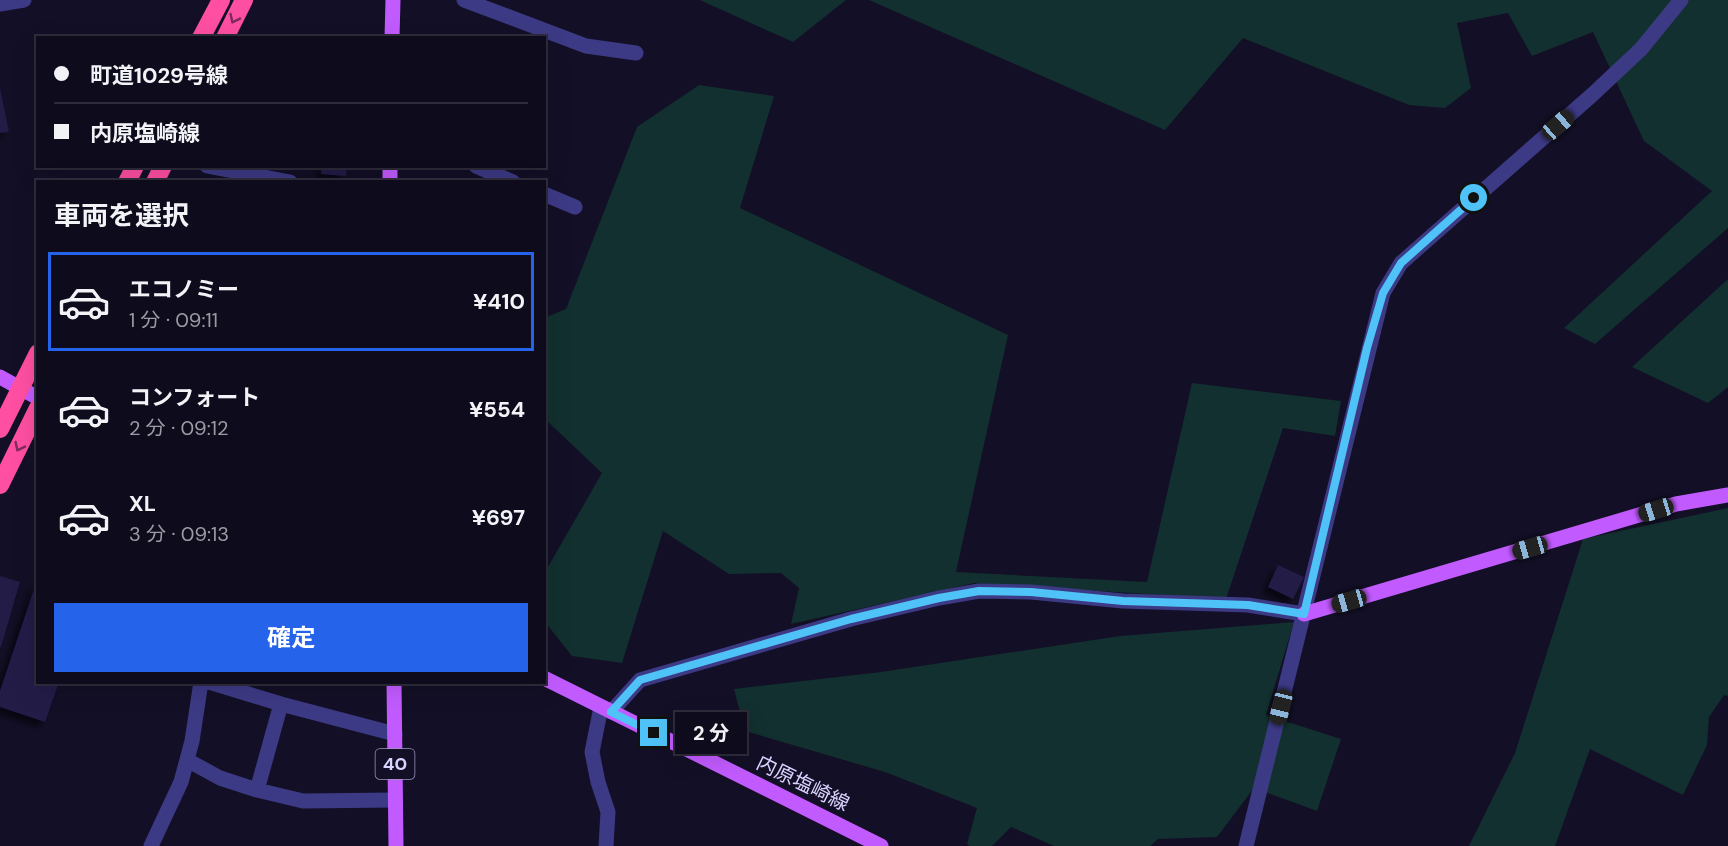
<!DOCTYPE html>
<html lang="ja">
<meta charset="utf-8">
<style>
body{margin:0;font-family:"DM Sans","Noto Sans JP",sans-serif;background:#1c1929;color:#f1f3f6;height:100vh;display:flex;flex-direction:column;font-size:22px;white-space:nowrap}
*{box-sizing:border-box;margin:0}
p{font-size:20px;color:#9b9ba3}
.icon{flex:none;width:33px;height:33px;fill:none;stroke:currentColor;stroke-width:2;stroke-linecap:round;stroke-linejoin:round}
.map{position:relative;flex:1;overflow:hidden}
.sheet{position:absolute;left:36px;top:180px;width:510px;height:504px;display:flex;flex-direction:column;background:#0e0b1c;border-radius:0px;box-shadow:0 6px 24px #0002,0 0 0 2px #2e2b3b}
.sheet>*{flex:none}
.banner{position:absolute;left:36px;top:36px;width:510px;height:132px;border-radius:0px;box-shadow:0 6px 24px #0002,0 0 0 2px #2e2b3b;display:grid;align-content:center;height:132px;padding:0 18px;background:#0e0b1c}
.end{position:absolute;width:27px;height:27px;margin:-14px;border:8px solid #4fc3f7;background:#111;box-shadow:0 0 0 3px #111}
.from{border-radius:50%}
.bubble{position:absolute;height:42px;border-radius:0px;background:#0e0b1c;box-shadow:0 6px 24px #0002,0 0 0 2px #2e2b3b;font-size:20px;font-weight:700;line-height:42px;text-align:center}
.car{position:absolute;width:18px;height:36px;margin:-18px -9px;border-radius:8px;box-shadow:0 0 4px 2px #0007;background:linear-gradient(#222 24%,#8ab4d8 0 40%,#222 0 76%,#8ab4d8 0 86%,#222 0)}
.banner b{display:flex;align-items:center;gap:21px;height:57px;font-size:22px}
.banner b+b{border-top:2px solid #2e2b3b}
.banner i{width:15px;height:15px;background:#f1f3f6}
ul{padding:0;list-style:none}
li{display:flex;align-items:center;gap:18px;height:99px;margin:0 12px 9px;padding:0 6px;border:3px solid transparent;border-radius:0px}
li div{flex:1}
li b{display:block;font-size:22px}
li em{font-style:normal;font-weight:700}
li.selected{border-color:#2563eb}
li>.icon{width:54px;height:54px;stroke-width:1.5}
h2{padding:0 18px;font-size:27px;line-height:72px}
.primary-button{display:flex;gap:12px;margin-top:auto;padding:12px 18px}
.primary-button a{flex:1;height:69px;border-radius:0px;background:#2563eb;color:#fff;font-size:24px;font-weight:700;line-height:69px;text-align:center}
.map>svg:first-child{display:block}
.green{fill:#12302f}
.building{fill:#241b47;filter:url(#shadow)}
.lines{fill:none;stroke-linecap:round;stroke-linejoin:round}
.minor{stroke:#3d3a85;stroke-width:15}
.major{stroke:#c25bff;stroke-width:15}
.highway{stroke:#ff4fa3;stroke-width:18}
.oneway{stroke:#7d2c5e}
.route{stroke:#4fc3f7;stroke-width:8}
.labels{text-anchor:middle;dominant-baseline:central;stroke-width:6;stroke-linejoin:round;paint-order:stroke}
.shield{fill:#130f26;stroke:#9e99be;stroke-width:1.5}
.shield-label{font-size:18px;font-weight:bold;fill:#d9d4ff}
.street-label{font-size:20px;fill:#d9d4ff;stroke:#130f26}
</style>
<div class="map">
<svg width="1728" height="846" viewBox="0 0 1728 846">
<defs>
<filter id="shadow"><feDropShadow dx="-5.5" dy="5.5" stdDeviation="3" flood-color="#0009"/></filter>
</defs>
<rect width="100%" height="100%" fill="#130f26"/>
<!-- green -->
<path class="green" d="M700,0H846L793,42Z
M869,0H1728V228L1595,344L1564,328L1712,191L1644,141L1593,32L1532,56L1508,13L1457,23L1471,88L1445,108L1409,105L1243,38L1165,130Z
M699,85L774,96L740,208L1008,335L956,572L1147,582L1192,383L1341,401L1335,436L1283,428L1226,599L974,583L791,624L799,588L781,573L729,574L663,531L622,663L572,656L545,622V572L602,473L545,419L544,318L566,309L637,127Z
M1728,279V387L1708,403L1632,367Z
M1728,508V696L1724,695L1709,717L1707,745L1683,795L1590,749L1555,846H1469L1515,753L1583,539Z
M1294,622L1266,715L1341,739L1317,811L1254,788L1217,837L1158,839L1150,846H1054L1011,827L992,846H970L967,844L977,808L885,772L745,731L734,689L881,672L1120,636Z"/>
<!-- building -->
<path class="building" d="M0,88L9,132L0,133Z
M322,166H346V176L321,174Z
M1278,565L1304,577L1293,599L1268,587Z
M0,576L20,582L1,647H0Z
M37,580L38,682H59L45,722L0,707V691Z"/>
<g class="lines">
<!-- minor -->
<path class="minor" d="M464,0L586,46L636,53
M0,4L24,0
M207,166L290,182
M476,166L513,182
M544,194L575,207
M209,682L281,704L395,734
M281,704L257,790L303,801L395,800
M601,707L592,752L598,782L608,812L606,846
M611,712L640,680L851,619L939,598L979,591L1031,592L1123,601L1248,605L1304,614
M187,760L220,778L257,790
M151,846L181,782L192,741L201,682
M1246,846L1383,293L1401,263L1592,95L1641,49L1681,0"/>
<!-- major -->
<path class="major" d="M392,38L393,0
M390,182V166
M0,377L38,398
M1304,614L1676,504L1728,495
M544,678L881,846
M394,682L396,846"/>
<!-- highway -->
<path class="highway" d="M201,38L221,0
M225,38L244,0
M127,182L135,166
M155,182L163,166
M0,429L38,353
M0,485L38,408"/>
</g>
<!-- one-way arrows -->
<defs><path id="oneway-chevron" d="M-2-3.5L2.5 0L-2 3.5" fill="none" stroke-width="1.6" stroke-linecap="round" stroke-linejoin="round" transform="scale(1.5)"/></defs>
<g class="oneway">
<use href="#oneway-chevron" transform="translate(234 19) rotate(116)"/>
<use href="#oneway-chevron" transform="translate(19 447) rotate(116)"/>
</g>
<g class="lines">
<!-- route -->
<path class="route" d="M654,733L611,712L640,680L851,619L939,598L979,591L1031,592L1123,601L1248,605L1304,614L1367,348L1383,293L1401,263L1474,198"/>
</g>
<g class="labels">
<!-- shield labels -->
<rect class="shield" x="375.5" y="749" width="39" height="30" rx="4.5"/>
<g class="shield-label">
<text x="395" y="764">40</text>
</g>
<!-- street labels -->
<g class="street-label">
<text transform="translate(803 783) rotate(26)">内原塩崎線</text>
</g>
</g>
</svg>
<i class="end from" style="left:1474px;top:198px"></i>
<i class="end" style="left:654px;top:733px"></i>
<div class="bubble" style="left:675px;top:712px;width:72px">2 分</div>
<i class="car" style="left:1558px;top:125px;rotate:49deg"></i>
<i class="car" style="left:1656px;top:510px;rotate:253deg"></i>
<i class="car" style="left:1530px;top:548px;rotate:254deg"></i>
<i class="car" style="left:1349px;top:601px;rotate:254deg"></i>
<i class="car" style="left:1281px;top:707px;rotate:194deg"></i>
<div class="banner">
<b><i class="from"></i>町道1029号線</b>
<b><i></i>内原塩崎線</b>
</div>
<section class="sheet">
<h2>車両を選択</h2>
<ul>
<li class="selected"><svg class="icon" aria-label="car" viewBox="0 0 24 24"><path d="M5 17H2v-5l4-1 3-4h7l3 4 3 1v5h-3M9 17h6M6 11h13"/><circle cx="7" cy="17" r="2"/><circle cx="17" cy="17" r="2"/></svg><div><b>エコノミー</b><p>1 分 · 09:11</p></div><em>¥410</em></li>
<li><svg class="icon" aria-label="car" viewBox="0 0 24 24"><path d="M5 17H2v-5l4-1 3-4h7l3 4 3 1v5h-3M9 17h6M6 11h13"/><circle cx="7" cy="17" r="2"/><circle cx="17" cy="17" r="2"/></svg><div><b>コンフォート</b><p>2 分 · 09:12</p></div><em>¥554</em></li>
<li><svg class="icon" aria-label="car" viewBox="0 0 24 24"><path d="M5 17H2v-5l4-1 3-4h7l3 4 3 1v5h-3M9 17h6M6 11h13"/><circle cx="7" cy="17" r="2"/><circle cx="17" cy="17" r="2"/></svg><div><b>XL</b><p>3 分 · 09:13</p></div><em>¥697</em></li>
</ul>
<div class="primary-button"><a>確定</a></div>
</section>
</div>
